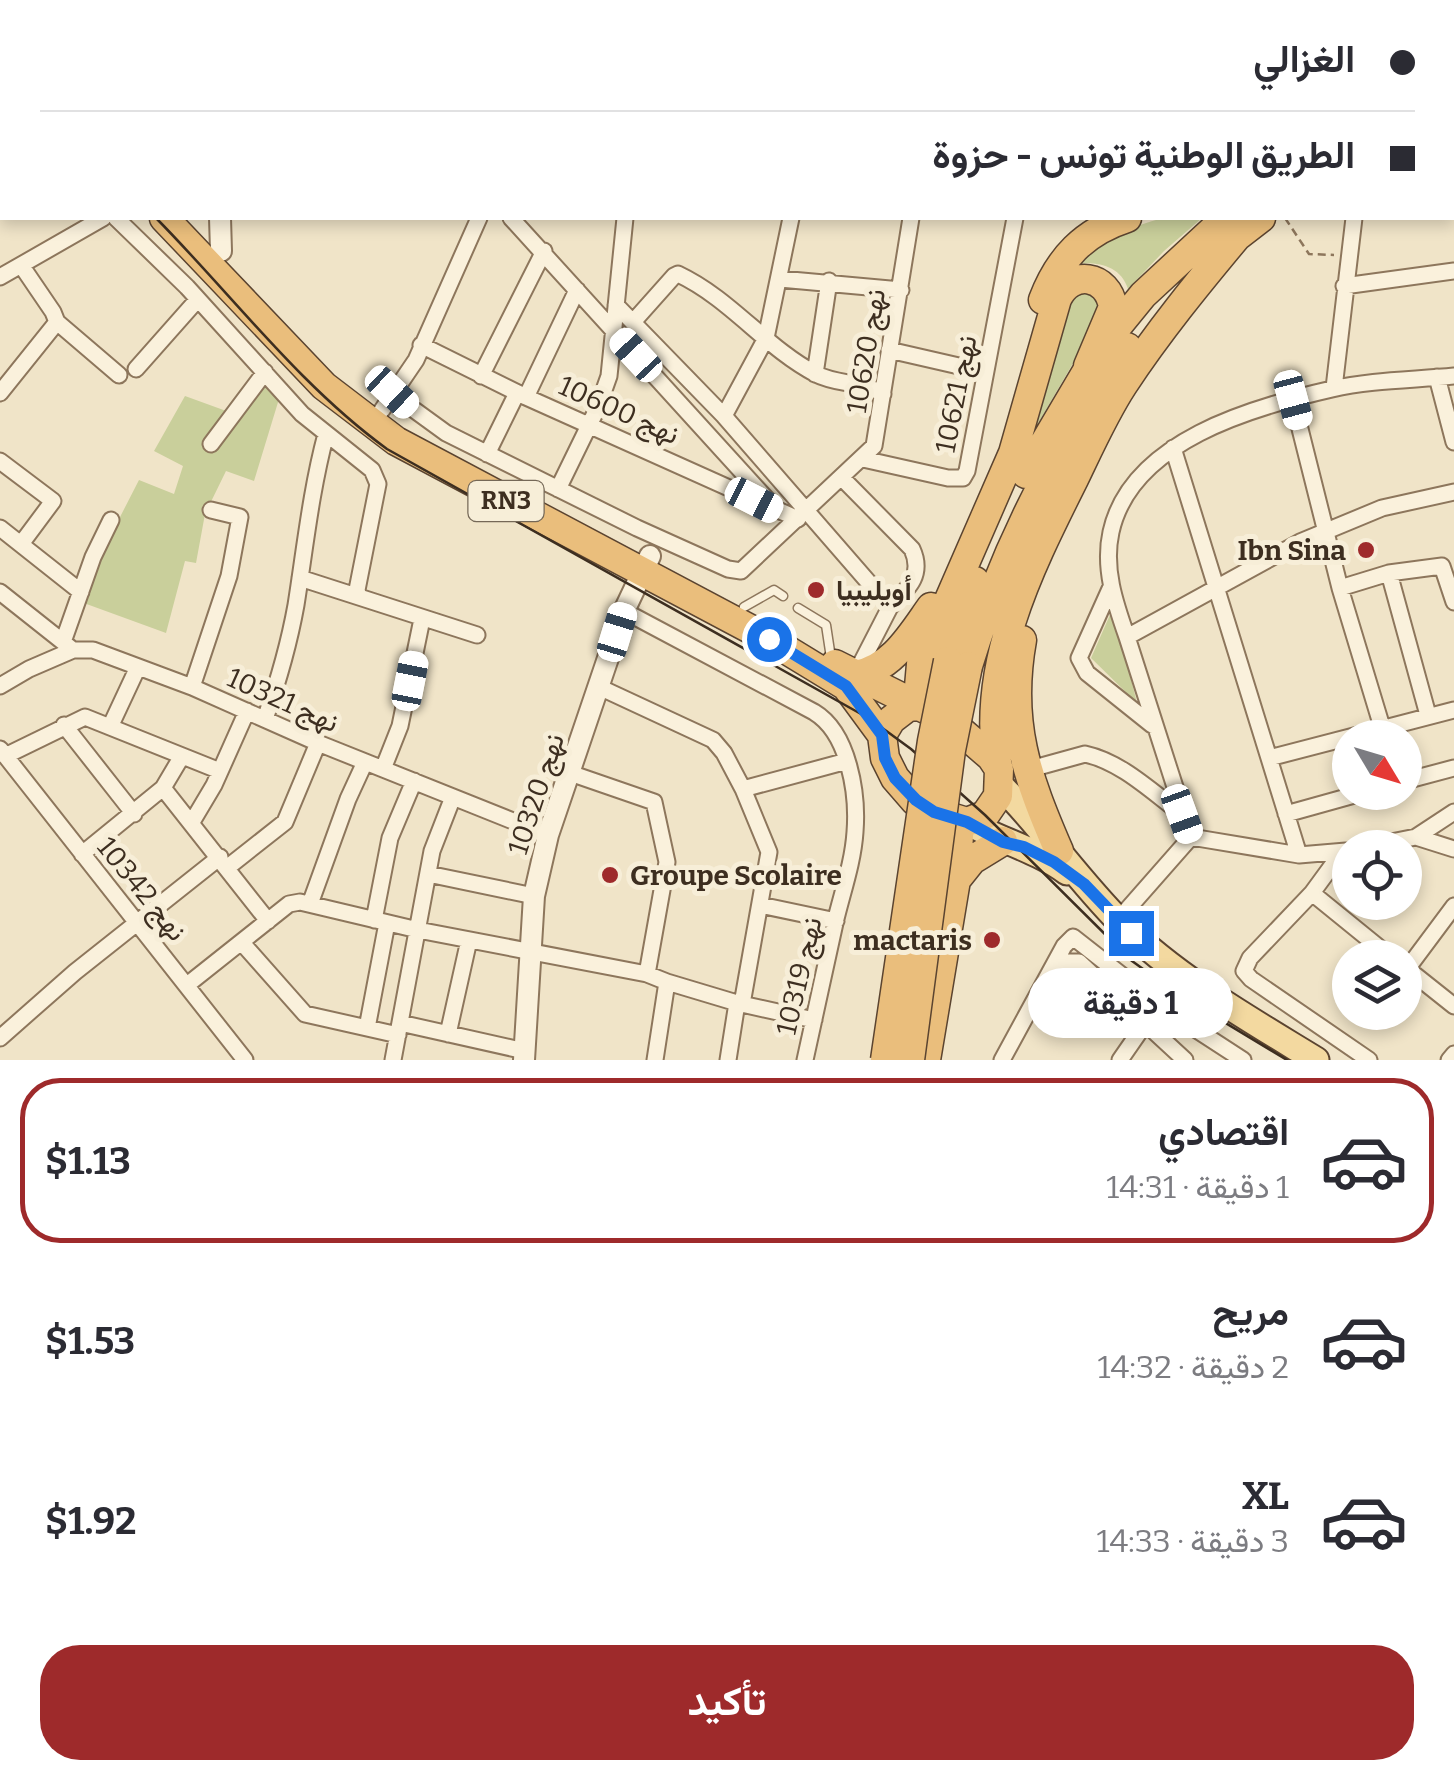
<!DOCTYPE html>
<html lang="ar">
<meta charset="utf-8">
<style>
body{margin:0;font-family:Bitter,Vazirmatn,serif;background:#f7f7f7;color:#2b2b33;direction:rtl;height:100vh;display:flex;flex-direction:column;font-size:38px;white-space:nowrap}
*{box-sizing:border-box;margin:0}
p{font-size:32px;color:#7c7c81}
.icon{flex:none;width:55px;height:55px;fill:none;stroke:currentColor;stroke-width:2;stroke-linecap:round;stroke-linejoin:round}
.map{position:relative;height:1060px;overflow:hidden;direction:ltr}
.sheet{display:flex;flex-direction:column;background:#fff;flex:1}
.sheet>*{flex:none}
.top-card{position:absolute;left:0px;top:0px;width:1455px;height:220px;box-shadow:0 5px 15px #0003;direction:rtl;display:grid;align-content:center;height:220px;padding:0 40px;background:#fff}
.needle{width:65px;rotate:128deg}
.fabs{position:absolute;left:1332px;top:720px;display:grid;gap:20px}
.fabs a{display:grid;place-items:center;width:90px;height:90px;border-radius:50%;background:#fff;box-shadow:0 5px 15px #0003;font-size:50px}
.end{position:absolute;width:45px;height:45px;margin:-22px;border:12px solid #1a73e8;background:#fff;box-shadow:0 0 0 5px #fff}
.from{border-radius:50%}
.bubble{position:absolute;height:70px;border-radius:35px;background:#fff;box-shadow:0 5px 15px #0003;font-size:32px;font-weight:700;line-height:70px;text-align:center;direction:rtl}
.car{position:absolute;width:30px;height:60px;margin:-30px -15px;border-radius:12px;box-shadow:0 0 8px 2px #0007;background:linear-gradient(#fff 24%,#345 0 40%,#fff 0 76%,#345 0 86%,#fff 0)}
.top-card b{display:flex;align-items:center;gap:35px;height:95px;font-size:38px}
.top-card b+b{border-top:2px solid #e1e1e2}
.top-card i{width:25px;height:25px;background:#2b2b33}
ul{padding:18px 0 0;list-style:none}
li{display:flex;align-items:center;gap:30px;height:165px;margin:0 20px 15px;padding:0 20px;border:5px solid transparent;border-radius:40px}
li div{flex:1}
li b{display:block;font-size:38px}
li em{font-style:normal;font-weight:700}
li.selected{border-color:#9e2a2b}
li>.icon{width:90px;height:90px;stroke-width:1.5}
.button{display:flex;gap:20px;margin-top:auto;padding:20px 40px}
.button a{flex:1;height:115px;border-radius:40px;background:#9e2a2b;color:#fff;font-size:40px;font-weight:700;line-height:115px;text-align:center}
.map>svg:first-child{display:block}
.green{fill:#c9cf9b}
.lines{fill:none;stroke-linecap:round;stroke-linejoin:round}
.service-casing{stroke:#8d765c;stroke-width:11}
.minor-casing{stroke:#8d765c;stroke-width:19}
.tertiary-casing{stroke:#8d765c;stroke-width:24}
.primary-casing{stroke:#5b4430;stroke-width:29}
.trunk-casing{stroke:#5b4430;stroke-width:31}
.path{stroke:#8d765c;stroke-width:2.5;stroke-dasharray:8 5;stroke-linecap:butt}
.service{stroke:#faf1dc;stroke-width:8}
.minor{stroke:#faf1dc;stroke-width:15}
.tertiary{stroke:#faf1dc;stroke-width:20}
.primary{stroke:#f3d9a0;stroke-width:25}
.trunk{stroke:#eabe7c;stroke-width:28}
.tram{stroke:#3d2e20;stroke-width:2.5}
.trunk-bridge-casing{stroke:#5b4430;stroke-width:31;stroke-linecap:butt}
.trunk-bridge{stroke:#eabe7c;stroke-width:28}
.route{stroke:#1a73e8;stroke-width:12}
.poi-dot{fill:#9e2a2b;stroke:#f7eed8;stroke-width:4}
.labels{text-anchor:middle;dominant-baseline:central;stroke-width:10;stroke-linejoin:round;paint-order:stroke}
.shield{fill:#f7eed8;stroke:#756857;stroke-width:2.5}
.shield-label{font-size:25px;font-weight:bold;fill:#3d2e20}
.street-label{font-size:28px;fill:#3d2e20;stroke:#f7eed8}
.poi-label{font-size:28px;font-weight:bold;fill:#3d2e20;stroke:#f7eed8;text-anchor:end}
</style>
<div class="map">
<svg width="1454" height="1060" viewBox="0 0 1454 1060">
<rect width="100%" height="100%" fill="#f0e4c8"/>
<!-- green -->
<path class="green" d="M1162,218H1202L1164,251L1128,289C1121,265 1096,261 1075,264C1096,238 1131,228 1162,218Z
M1079,291L1094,295L1099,309L1079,353L1026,444L1068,301Z
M256,373L279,399L254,481L226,471L205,514L196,563L185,561L166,633L81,602L99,558L139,480L174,494L183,466L154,451L185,396L229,412Z
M1113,608L1137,703L1091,658Z"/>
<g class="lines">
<defs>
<path id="service" d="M744,607L774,590L783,596
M798,608L826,625L831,658"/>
<path id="minor" d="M553,0L555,2
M990,0L991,2
M1048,0V2
M1268,0L1269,2
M1432,0L1434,2
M585,2V0
M650,2L651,0
M710,2L711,0
M767,2L768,0
M827,2L828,0
M1184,2L1185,0
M1357,2L1359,0
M1452,3L1454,1
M1452,42H1454
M1452,170H1454
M116,218L187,287L302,414L372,470L378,484L357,590L359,597L477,635
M511,218L773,506
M0,277L103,218
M780,279L901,290
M1344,286L1454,271
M616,305L724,416L890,607L855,675
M57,322L119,375
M633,322L674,276L678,274C731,299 766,348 816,374C837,385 862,381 883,394
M421,345L526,397L798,519
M889,350L985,372
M136,369L198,299
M815,374L829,281
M481,376L544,251
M1437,377L1454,442
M1334,388L1354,218
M0,393L57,322L53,312L21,265
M391,393L446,433L637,528L728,569L741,571L874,446L911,218
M526,397L577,290
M1293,401L1340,588L1382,727
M382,410L416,360L479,218
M724,416L766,338L791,218
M211,444L265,372
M1173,448L1299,855
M487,454L517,393
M863,459L948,478H963L967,471L1015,218
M0,461L53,501L21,544
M842,478L912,549C924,575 908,589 890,607
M558,489L598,407L609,376L625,218
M0,528L81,592
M300,578L359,597
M1340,588L1389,573
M1110,589L1079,658L1087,673L1152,725
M0,592L63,642
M624,611L814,712C849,733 858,794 855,832C853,863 842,893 835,923C825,969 815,1014 805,1060
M1127,637C1115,603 1103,568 1111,532C1131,441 1253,407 1332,389C1371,380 1414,380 1454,376
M73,650L63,642L93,557L111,520
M0,686L29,669L73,650H93L192,687L318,743L548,835
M192,687L229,576L240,517L211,510
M599,687L713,740L724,753L743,789L847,761
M1428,715L1389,573L1442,566L1454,602
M265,719C278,682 289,644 296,605C305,548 311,490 326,434
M64,725L134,814
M110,727L138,667
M0,749L245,1060
M5,756L85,717L220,771
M1269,758L1454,710
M383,769L400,726L422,619
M1027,770L1085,754C1122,762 1153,793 1182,814
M570,773L654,802L667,862L647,974
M1405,781L1454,768
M163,788L268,921
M1286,814L1365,792
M192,822L214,785L247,711
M1191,837L1127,637L1300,542L1382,508L1454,492
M1416,837L1454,812
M1361,848L1416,837L1454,849
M1342,852L1312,893L1250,958L1244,971L1251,979L1369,1060
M82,854L163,788L182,756
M228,867L285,822L318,743
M428,874L534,896
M1312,893L1392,958
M310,904L348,799L365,762
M760,905L836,921
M374,920L390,838L414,781
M1118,920L1191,837L1299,855L1346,851
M243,944L305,1014L398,1035
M1405,967L1454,1006
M1407,969L1454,906
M667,982L737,1003L814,1020
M1054,982L1068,962H1079L1185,1060
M187,985L289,904L300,902L418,930L647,974L667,982L655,1060
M742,1004L769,852L743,789
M400,1023L525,1051
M367,1028L387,923
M448,1034L469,940
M0,1038L75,972L220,857
M393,1060L432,851L453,797
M728,1060L737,1003
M1002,1060L1064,946L1073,937L1166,1010L1243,1060
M1120,1060L1147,1021
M1449,1060L1454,1054"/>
<path id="tertiary" d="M887,2L891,0
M220,218L221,251
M524,1060L534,896L548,835L624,611L650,556"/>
<path id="primary" d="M999,784C1043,828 1077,879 1121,923C1177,978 1249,1019 1316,1060
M967,822C1000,841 1036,849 1067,872"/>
<path id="trunk" d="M0,71L2,72
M0,91L2,93
M1452,107H1454
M1452,127H1454
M164,218L324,386L396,441L769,639L846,686L882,735L885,758L895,778L915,801L934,812L967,822L985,815L998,796L999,769L991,757L947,719L919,706L908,707L891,720L882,735
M1226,245L1261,218
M1043,300C1059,258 1084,232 1127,218
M1026,474L1103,344L1143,295L1226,218
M1022,640C1007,723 1027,777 1059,851
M948,661L975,581
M835,664L919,706
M968,666C1003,551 1057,445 1127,347
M855,675C892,669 911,635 931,607
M940,715L919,687L921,664L1013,453L1057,299C1071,269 1108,274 1113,307L1088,366
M998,768C980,665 1029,569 1074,479C1089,448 1104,414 1123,385C1158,332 1198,283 1239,234
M956,880L972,860L1003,841
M926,1060L956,880L960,821"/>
</defs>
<!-- service casing -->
<use href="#service" class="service-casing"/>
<!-- minor casing -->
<use href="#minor" class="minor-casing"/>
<!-- tertiary casing -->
<use href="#tertiary" class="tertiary-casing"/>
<!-- primary casing -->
<use href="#primary" class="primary-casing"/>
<!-- trunk casing -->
<use href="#trunk" class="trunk-casing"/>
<!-- path -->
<path class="path" d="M1285,218L1309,254L1334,255"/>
<!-- service -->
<use href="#service" class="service"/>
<!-- minor -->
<use href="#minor" class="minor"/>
<!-- tertiary -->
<use href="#tertiary" class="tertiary"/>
<!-- primary -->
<use href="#primary" class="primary"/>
<!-- trunk -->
<use href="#trunk" class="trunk"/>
<!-- tram -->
<path class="tram" d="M0,116L2,117
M156,218C232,295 299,385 387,449L870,719L911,749L985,815L1132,961L1179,995L1287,1060"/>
<defs>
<path id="trunk-bridge" d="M885,1060L932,741L948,661
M910,1060L951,750L968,666"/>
</defs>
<!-- trunk-bridge casing -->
<use href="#trunk-bridge" class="trunk-bridge-casing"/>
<!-- trunk-bridge -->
<use href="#trunk-bridge" class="trunk-bridge"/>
</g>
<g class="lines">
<!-- route -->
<path class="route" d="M769,639L846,686L882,735L885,758L895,778L916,800L934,812L967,822L1003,842L1024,847L1054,862L1084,884L1131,933"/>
</g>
<!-- markers -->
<g class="poi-dot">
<circle cx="1366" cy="550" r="10"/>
<circle cx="816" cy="590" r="10"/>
<circle cx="610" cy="875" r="10"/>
<circle cx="992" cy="940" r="10"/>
</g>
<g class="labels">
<!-- shield labels -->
<rect class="shield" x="468.5" y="481" width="75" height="40" rx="8"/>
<g class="shield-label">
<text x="506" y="501">RN3</text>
</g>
<!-- street labels -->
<g class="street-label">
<text transform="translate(866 351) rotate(-81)">نهج 10620</text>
<text transform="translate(956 394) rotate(-79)">نهج 10621</text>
<text transform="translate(619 410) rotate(24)">نهج 10600</text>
<text transform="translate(283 700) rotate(24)">نهج 10321</text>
<text transform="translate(536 794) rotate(-72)">نهج 10320</text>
<text transform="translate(142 889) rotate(51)">نهج 10342</text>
<text transform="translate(799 976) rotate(-77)">نهج 10319</text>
</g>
<!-- poi labels -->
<g class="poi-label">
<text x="1346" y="550">Ibn Sina</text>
<text x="836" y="590" text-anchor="start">أويليبيا</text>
<text x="630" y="875" text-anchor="start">Groupe Scolaire</text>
<text x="972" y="940">mactaris</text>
</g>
</g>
</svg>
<div class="fabs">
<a><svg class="needle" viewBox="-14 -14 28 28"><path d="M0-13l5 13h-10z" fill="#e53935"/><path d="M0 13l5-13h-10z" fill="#7c7c81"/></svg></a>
<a><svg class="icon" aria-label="locate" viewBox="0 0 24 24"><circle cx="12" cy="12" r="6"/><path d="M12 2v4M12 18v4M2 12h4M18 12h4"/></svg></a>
<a><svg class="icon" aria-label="layers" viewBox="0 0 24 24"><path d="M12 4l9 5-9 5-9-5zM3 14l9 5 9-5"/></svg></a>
</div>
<i class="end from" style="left:769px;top:639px"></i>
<i class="end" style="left:1131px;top:933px"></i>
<div class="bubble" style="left:1028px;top:968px;width:205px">1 دقيقة</div>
<i class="car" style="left:636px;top:355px;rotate:317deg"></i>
<i class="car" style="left:392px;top:392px;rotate:133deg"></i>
<i class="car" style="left:1293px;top:400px;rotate:165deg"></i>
<i class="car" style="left:754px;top:500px;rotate:117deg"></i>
<i class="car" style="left:617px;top:632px;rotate:17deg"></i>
<i class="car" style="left:410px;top:681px;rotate:11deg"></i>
<i class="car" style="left:1182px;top:814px;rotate:160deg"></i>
<div class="top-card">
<b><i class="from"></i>الغزالي</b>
<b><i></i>الطريق الوطنية تونس - حزوة</b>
</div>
</div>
<section class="sheet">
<ul>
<li class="selected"><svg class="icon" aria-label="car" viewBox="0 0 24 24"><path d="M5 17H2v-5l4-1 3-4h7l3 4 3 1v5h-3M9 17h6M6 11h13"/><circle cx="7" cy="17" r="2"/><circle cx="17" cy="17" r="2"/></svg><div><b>اقتصادي</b><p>1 دقيقة · 14:31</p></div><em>$1.13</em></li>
<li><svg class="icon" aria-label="car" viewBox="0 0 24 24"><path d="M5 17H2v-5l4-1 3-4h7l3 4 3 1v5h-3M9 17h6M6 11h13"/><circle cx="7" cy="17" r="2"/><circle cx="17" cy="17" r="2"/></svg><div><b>مريح</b><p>2 دقيقة · 14:32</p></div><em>$1.53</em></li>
<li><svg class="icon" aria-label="car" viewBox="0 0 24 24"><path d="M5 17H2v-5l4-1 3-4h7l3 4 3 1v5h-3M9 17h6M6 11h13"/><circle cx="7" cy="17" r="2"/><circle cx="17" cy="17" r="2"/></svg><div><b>XL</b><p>3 دقيقة · 14:33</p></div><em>$1.92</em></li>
</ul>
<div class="button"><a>تأكيد</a></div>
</section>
